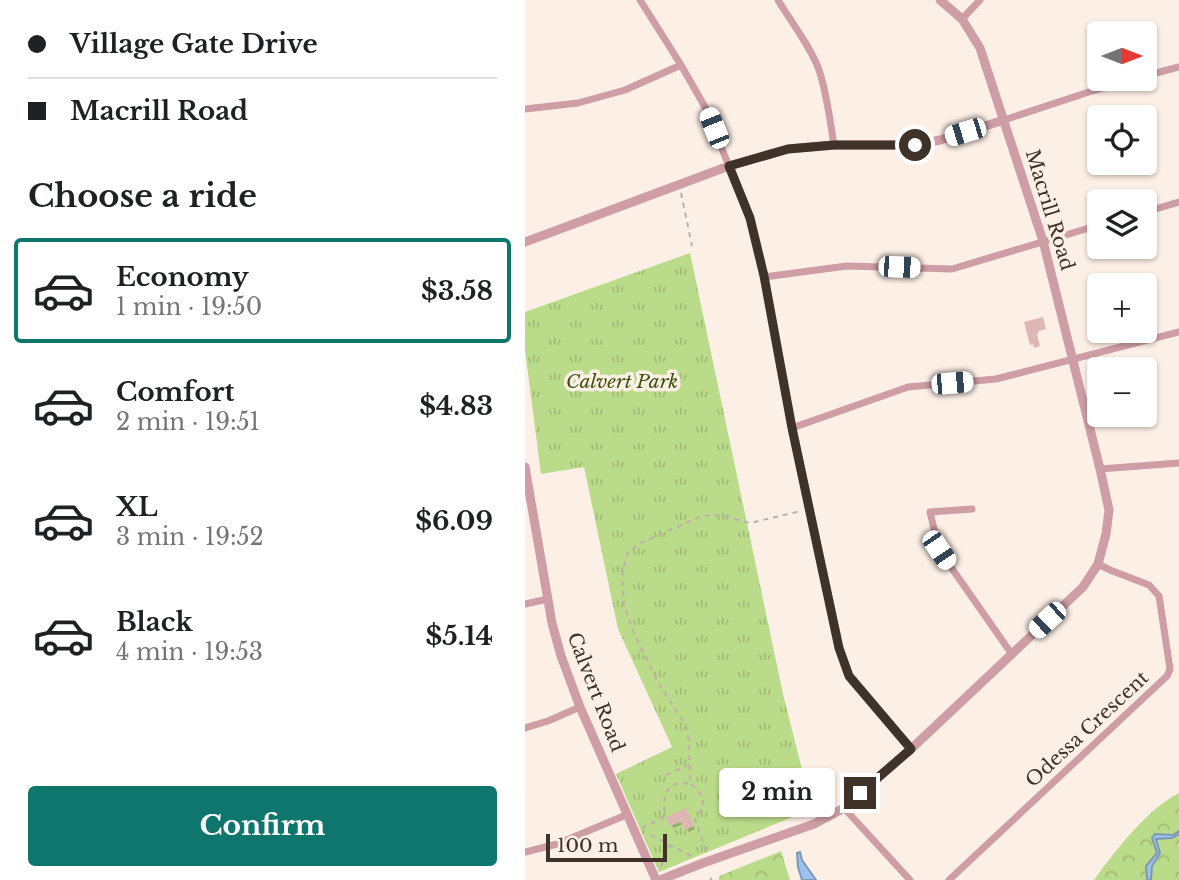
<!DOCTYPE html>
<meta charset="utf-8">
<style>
body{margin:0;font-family:"Libre Baskerville",serif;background:#f6f6f6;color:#202124;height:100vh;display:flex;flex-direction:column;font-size:26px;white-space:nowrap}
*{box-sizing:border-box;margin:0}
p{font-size:23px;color:#757577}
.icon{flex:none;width:38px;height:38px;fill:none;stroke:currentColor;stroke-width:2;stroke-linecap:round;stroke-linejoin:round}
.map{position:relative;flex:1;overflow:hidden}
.panel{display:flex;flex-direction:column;background:#fff;width:525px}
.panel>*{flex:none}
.guide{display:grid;align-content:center;height:154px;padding:0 28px;background:#fff}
.needle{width:46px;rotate:90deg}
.tools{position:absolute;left:562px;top:21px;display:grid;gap:14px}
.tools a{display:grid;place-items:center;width:70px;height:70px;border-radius:7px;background:#fff;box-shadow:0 2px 5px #0004;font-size:35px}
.scale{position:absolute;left:21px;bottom:18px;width:121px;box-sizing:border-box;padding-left:7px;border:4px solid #3e3229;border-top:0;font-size:19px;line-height:24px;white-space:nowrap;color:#3e3229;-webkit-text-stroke:5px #fcefe6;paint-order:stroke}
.end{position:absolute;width:32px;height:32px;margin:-16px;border:9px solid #3e3229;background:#fff;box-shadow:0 0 0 4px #fff}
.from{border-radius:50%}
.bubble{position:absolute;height:49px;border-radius:7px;background:#fff;box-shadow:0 2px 5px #0004;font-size:23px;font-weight:700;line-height:49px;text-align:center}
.car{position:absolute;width:21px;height:42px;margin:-21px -10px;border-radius:9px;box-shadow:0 0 5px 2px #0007;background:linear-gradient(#fff 24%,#345 0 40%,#fff 0 76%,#345 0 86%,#fff 0)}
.guide b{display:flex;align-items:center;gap:24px;height:66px;font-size:26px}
.guide b+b{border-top:2px solid #e0e0e0}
.guide i{width:18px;height:18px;background:#202124}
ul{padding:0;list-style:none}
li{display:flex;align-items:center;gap:21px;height:105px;margin:0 14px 10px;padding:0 14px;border:4px solid transparent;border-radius:7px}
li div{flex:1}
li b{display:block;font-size:26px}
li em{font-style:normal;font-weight:700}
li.on{border-color:#0f766e}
li>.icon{width:63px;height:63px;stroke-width:1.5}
h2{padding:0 28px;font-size:32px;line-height:84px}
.action{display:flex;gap:14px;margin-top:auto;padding:14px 28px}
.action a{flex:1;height:80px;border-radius:7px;background:#0f766e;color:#fff;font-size:28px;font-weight:700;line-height:80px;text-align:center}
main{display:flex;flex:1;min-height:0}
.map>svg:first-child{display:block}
.forest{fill:url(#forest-crowns)}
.park{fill:url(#park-tufts)}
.water{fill:#9bc3f0;stroke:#7f98b4;stroke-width:2}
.shadow{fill:#0003}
.building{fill:#deb6b3}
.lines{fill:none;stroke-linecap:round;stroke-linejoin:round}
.path{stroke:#bdb0a7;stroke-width:2;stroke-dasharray:5 5;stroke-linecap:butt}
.minor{stroke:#ce9da5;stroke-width:7}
.tertiary{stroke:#ce9da5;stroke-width:9}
.route{stroke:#3e3229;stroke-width:9}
.labels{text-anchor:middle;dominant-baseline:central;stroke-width:7;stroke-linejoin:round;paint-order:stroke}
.street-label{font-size:19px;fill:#3e3229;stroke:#fcefe6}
.park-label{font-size:19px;font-style:italic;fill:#3b520d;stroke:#fcefe6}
</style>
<main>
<section class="panel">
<div class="guide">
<b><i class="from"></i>Village Gate Drive</b>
<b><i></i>Macrill Road</b>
</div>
<h2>Choose a ride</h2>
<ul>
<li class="on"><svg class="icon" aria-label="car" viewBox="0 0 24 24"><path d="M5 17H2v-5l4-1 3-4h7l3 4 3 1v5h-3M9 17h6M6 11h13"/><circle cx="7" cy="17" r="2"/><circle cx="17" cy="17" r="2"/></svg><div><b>Economy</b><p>1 min · 19:50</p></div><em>$3.58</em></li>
<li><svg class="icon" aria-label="car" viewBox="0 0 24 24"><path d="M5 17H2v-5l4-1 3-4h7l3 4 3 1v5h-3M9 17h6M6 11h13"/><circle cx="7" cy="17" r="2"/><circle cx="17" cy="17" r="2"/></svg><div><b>Comfort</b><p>2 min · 19:51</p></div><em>$4.83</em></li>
<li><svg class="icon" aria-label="car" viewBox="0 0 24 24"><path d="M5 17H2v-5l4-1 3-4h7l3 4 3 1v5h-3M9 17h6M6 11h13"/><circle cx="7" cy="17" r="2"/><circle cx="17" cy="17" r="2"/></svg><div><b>XL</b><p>3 min · 19:52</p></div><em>$6.09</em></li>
<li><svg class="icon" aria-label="car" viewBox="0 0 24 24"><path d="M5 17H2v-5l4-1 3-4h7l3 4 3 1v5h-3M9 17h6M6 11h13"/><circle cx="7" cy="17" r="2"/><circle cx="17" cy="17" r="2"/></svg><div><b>Black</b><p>4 min · 19:53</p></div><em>$5.14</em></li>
</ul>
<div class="action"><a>Confirm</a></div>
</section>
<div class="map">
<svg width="654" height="880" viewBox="0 0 654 880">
<defs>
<pattern id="forest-crowns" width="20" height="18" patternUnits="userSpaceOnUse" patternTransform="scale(1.75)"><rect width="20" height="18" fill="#badb89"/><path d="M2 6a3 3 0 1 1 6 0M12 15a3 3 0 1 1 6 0" fill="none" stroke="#a1bc76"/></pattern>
<pattern id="park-tufts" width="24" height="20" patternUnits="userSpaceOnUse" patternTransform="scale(1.75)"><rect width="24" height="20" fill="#badb89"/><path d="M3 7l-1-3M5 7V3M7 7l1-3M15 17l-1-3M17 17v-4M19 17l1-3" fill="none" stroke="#a1bc76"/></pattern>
</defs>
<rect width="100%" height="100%" fill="#fcefe6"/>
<!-- forest -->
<path class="forest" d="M654,793V880H569C590,851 622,809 654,793Z
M256,851L265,880H194V876Z"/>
<!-- park -->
<path class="park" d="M165,253L258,694L287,809L134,872L91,774L147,747L93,629L59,467L16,474L0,350V312Z"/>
<!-- water -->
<path class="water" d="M654,831V834L647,838L631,839L635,853L627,866L626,880H622L621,866L632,853L627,838L630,834L648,835Z
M275,852L277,860L291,880H277L273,867L272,853Z"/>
<!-- shadow -->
<path class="shadow" d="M160,810L170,829L164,832L158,824L149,828L146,825Z"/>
<!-- building -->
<path class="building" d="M518,317L521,329L514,331L512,335L515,346L509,348L508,344L505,345L499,322Z
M161,808L169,826L160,830L156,822L145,826L141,817Z"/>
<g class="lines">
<!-- path -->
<path class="path" d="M156,193L167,246
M141,775L165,764
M166,784C181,797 181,804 170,819L182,853
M117,828L139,817L140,793L150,784L165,783L164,742L161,726L134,684L110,636L99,605L97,576L102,554L113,544L177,516L195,515L225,523L276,511
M126,835L168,857
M136,867L144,846
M185,878L187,880"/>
<!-- minor -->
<path class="minor" d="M115,0L156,65L180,107L225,218L239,277L267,428L314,648L324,676L386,749
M253,0C266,22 286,47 294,70C302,94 305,121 309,145
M437,19L455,0
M620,76L654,67
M0,109L53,103L100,90L156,65
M479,120L570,90L611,79
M620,212L654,202
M239,277L322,266L427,269L574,225
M267,428L383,387L471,379L654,332
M575,469L654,463
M447,509L405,512L414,550L486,653
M0,604L23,599
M0,728L23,721L55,707
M319,808L385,880
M0,852L32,844L101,815
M424,880L642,676L645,669L634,596L624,585L585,570L573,564"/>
<!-- tertiary -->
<path class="tertiary" d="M0,242L204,166L263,149L309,145H390L415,140L479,120
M0,467L27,623L36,656L55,707L131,880
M135,880L178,863L289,824L319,808L386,749L558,587L573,564L581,534L584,510L575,469L518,241L455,48L437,19L415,0"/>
</g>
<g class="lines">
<!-- route -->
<path class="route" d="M335,793L386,749L324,676L314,648L267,428L239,276L225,218L204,166L263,149L309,145H390"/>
</g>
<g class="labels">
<!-- street labels -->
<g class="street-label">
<text transform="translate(525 210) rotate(73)">Macrill Road</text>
<text transform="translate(71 692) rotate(69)">Calvert Road</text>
<text transform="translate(562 729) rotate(-43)">Odessa Crescent</text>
</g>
<!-- park labels -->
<g class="park-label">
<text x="97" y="381">Calvert Park</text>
</g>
</g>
</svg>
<div class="tools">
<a><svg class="needle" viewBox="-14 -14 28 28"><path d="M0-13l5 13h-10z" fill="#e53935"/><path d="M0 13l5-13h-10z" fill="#757577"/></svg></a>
<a><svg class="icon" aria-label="locate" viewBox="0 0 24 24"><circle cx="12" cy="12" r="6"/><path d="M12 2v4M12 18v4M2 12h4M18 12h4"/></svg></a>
<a><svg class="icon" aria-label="layers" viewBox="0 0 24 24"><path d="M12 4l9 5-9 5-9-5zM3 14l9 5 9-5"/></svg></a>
<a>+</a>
<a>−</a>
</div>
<div class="scale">100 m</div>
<i class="end from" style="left:390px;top:145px"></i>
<i class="end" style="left:335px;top:793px"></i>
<div class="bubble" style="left:194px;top:768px;width:116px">2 min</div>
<i class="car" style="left:189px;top:128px;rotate:338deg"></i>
<i class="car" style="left:440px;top:132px;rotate:253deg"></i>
<i class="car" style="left:374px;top:267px;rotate:92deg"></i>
<i class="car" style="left:427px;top:383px;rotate:85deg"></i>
<i class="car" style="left:414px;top:550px;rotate:146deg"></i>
<i class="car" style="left:522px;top:620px;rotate:227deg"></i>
</div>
</main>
